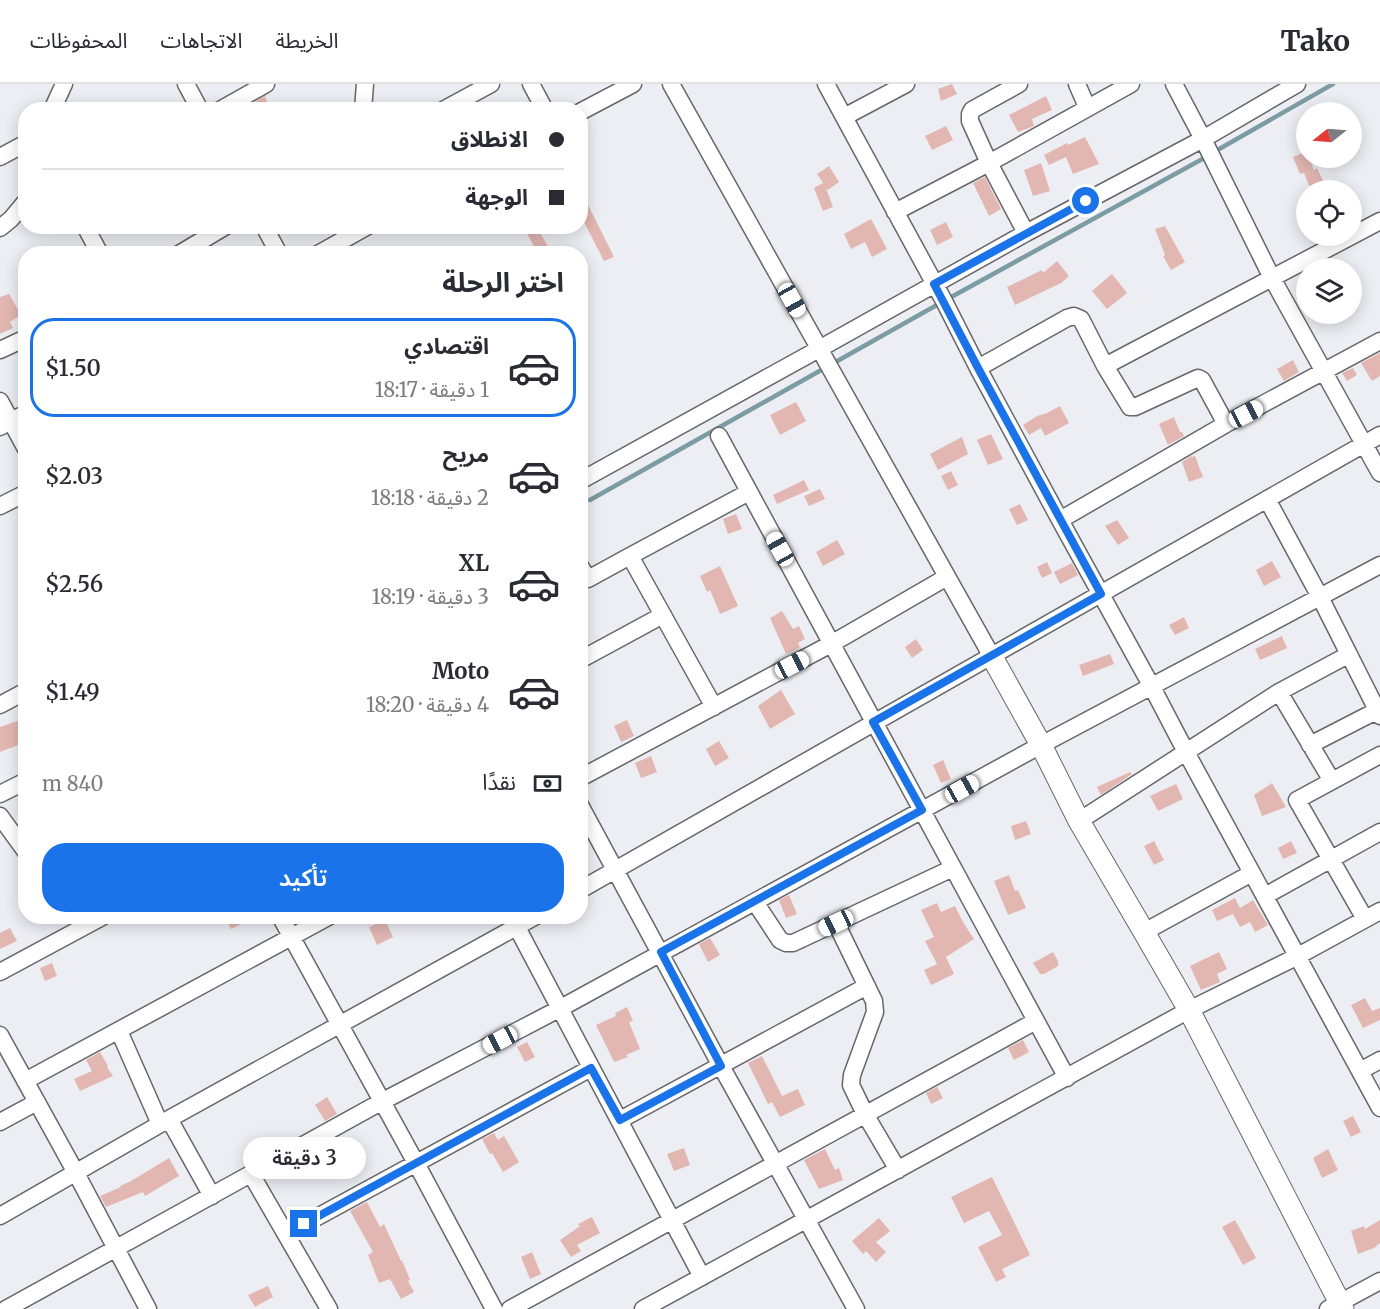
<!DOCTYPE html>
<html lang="ar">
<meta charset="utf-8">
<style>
body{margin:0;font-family:Merriweather,"Noto Sans Arabic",serif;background:#f2f2f3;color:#2b2b33;direction:rtl;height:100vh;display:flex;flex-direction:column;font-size:22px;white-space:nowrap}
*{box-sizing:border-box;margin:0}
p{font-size:20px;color:#7c7c81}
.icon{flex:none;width:33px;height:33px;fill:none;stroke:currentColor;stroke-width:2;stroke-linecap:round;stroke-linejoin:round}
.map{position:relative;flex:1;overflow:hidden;direction:ltr}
.side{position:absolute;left:18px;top:162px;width:570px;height:678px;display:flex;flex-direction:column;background:#fff;border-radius:24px;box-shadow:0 3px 15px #0003;direction:rtl}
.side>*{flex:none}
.top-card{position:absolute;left:18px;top:18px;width:570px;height:132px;border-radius:24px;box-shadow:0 3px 15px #0003;direction:rtl;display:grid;align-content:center;height:132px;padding:0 24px;background:#fff}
.needle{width:39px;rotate:253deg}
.fabs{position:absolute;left:1296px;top:18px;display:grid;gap:12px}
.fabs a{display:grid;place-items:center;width:66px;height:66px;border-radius:50%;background:#fff;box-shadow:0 3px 15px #0003;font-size:30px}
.end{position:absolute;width:27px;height:27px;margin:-14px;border:8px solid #1a73e8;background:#fff;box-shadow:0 0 0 3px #fff}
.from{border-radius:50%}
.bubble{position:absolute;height:42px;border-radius:21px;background:#fff;box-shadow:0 3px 15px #0003;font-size:20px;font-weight:600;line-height:42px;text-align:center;direction:rtl}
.car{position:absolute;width:18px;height:36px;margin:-18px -9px;border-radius:8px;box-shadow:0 0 4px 2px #0007;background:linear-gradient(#fff 24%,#345 0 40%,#fff 0 76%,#345 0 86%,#fff 0)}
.top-card b{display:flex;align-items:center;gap:21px;height:57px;font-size:22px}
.top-card b+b{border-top:2px solid #e1e1e2}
.top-card i{width:15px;height:15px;background:#2b2b33}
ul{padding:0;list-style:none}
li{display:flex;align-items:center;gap:18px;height:99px;margin:0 12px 9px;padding:0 12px;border:3px solid transparent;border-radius:24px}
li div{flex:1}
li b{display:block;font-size:22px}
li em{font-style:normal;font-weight:600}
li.current{border-color:#1a73e8}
li>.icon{width:54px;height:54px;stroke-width:1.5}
h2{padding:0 24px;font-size:27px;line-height:72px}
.pay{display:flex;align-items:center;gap:15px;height:66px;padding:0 24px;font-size:22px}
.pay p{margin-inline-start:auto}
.action{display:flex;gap:12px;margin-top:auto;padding:12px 24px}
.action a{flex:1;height:69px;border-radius:24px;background:#1a73e8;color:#fff;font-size:24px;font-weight:600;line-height:69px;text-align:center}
header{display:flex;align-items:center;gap:36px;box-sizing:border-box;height:84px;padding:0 30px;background:#fff;border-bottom:2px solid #e1e1e2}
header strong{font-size:28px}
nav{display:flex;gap:33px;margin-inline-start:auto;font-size:21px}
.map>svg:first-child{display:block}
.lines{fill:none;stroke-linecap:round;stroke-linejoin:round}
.stream{stroke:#7b9ca2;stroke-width:4.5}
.building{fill:#e2b7b2}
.minor-casing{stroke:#66666b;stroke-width:19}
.tertiary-casing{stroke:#66666b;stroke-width:23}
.minor{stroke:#fff;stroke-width:16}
.tertiary{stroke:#fff;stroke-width:21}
.route{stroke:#1a73e8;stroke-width:8}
</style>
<header>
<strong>Tako</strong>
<nav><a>الخريطة</a><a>الاتجاهات</a><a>المحفوظات</a></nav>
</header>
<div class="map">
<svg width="1380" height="1225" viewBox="0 0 1380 1225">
<rect width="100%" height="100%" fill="#edeef3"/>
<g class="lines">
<!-- stream -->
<path class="stream" d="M1214,68L1333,0
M590,416L944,217L1206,73"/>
</g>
<!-- building -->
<path class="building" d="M952,0L957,10L941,17L938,5Z
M265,12L270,26H255L253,19Z
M1046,12L1052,26L1032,35L1034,42L1018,48L1009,31Z
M946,42L953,56L932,66L925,52Z
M1085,53L1099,80L1073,90L1066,73L1049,81L1044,71L1067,59L1068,61Z
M1306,68V74H1309L1314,86L1317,84L1324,99L1319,101L1322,106H1311L1304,89L1300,90L1293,73Z
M1041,79L1050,107L1033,112L1024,86Z
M829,82L839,98L828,106L826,104L833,123L823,127L814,104L823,99L817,90Z
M985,93L1001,125L989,132L973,99Z
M580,105L614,173L604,177L580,130Z
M871,135L887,165L872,173L865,158L851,165L844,150Z
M946,138L953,153L937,161L930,146Z
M523,142H536L549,164L538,170Z
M1165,142L1185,178L1171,186L1163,172L1165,171L1155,145Z
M1057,177L1069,192L1061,199L1015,221L1007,203L1042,186L1043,189Z
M1112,190L1127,209L1107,225L1092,207Z
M9,210L21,231L10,238L13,244L0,250V213Z
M1380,269V292L1372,297L1361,279Z
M1293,276L1299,288L1284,297L1277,285Z
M1353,284L1357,291L1347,297L1342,289Z
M796,318L806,337L780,351L770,331Z
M1060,322L1069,339L1045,352L1041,344L1029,351L1023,341L1037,332L1047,329Z
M1174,333L1180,348H1182L1184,352L1168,361L1159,340Z
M991,350L1003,375L988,381L977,356Z
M962,353L968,370L938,386L930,370Z
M1191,372L1192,373L1195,372L1203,393L1189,398L1182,378Z
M951,387L958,401L948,406L941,392Z
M804,396L809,406L777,420L773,411Z
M820,405L825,415L809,422L804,412Z
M1020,420L1028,436L1017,441L1009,425Z
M736,430L742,445L728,450L723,435Z
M1117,436L1129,454L1118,461L1105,442Z
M837,456L845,470L823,482L816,468Z
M1272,477L1281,493L1264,502L1256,486Z
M1047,478L1052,489L1042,494L1037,483Z
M1072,479L1078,491L1060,500L1054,488Z
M720,482L738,522L720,530L710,506L707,508L700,492Z
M782,527L793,545L799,542L805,555L798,559L800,563L786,570L770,534Z
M1184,533L1189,544L1175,551L1169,541Z
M1282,552L1287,564L1260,576L1255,565Z
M916,555L923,566L912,574L905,563Z
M1110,570L1114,580L1083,592L1079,581Z
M781,606L795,630L770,645L758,622Z
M26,634V658L0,668V643Z
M627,636L634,652L621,658L614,642Z
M719,657L729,674L715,682L706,665Z
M651,672L657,688L641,694L635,679Z
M943,676L951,695L941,699L933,681Z
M1130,688L1132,690L1101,711L1097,703Z
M1272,699L1286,723L1262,732L1254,711Z
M1176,700L1183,715L1158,727L1150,712Z
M1026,737L1031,750L1015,756L1011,742Z
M1154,757L1164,776L1154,781L1144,762Z
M1291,757L1297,769L1283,775L1278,764Z
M1009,791L1015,807L1018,806L1026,824L1008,831L994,797Z
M789,811L797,830L786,834L779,816Z
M1235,814L1240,824L1253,816L1268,841L1255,848L1250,838L1240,843L1233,830L1217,837L1212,826Z
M937,819L941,828L955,822L963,838L974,855L946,873L954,890L931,901L924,886L937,880L925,857L934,853L921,826Z
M225,832H257L231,845Z
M385,836L393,853L377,861L369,843Z
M10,844L17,857L0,865V849Z
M710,854L720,871L708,878L699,860Z
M1053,868L1058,877V882L1044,890H1040L1033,879Z
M1219,868L1227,885L1217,890L1220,898L1201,906L1190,882Z
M52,879L57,892L45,897L40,884Z
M1365,914L1372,927L1380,924V936L1363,944L1351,921Z
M627,923L633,937L629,938L640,965L626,971L628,973L614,978L596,941L616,932L615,929Z
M1023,956L1029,968L1014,976L1008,964Z
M527,958L535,973L525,978L517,963Z
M100,968L108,982L107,983L113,992L80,1007L74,995L92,987L86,976Z
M762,972L782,1012L798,1005L805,1021L780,1033L772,1018L768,1020L748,979Z
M937,1003L943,1014L931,1020L926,1009Z
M327,1013L337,1030L325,1037L315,1021Z
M1353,1032L1361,1048L1351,1053L1343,1037Z
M494,1049L498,1056L504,1052L519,1078L503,1088L492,1069L490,1070L482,1055Z
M324,1062L331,1076L317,1084L310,1069Z
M684,1064L690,1081L674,1087L667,1070Z
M825,1065L835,1086L839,1084L843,1096L819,1105L804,1076Z
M1328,1065L1338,1086L1322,1094L1313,1074Z
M169,1074L179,1092L145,1112L143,1108L106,1123L100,1112L121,1103L120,1102L131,1097Z
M992,1093L1030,1171L1002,1185L1006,1193L996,1198L978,1163L1002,1151L989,1127L964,1139L951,1113Z
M367,1118L380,1143L384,1140L401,1177L402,1176L410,1196L408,1197L414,1208L401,1215L390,1195L379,1199L368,1171L373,1168L350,1127Z
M592,1133L600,1149L577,1161L581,1167L571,1173L560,1156L580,1142L578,1140Z
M879,1134L890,1147L876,1158L886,1168L876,1178L866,1167L863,1170L852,1157Z
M1235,1136L1256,1174L1243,1181L1222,1143Z
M1380,1136V1159L1374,1164L1358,1170L1351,1147L1364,1142L1365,1145Z
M532,1168L541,1190L530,1195L521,1173Z
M268,1202L273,1213L255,1223L248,1211Z"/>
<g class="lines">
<defs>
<path id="minor" d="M186,0L200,26
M531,0L545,26
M671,0L991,571
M826,0L944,217L978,284L1060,436L1152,603L1186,668L1380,1024
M1019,0L972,26L970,30V37L989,79L1026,149
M1077,0L1087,23
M1174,0L1203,55L1272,194L1380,389
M52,26L64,0
M220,26L266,0
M363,26L365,0
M443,26L491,0
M580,28L633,0
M844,33L906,0
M0,73L26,59
M895,128L989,79L1131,0
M85,142L100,170
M264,142L279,170
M0,144L11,135L26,117
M179,170L226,142
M318,170L368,142
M0,266L26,254
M1105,282L1380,137
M978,284L1067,234L1074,232L1081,235L1105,282L1130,323H1135L1198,294L1202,296L1226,340
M0,317L26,365
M0,343L26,329
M719,352L1067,994
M580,397L819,265L1026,149L1203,55L1297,0
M1267,415L1320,513L1380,632
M0,422L26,409
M1060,436L1226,340L1380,257
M630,472L749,408
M580,482L588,495L630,472L714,623
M580,576L663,531
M1279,608L1332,697
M0,621L26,607
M1310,661L1380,625
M580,694L831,560L947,493
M0,710L26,697
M580,721L721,982L856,1225
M0,732L26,768
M1079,737L1279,608L1348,571
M580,806L1380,351
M1265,812L1380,748
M755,818L780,856L786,859H793L953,784
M280,832L416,1079L494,1225
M511,832L702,1193
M1365,835L1297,716L1380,671
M836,839L874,917L875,928L852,991L851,1001L865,1030L898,1086
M1144,848L1252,789
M0,888L104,832
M119,947L160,1040
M0,951L76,1089L148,1225
M1360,987L1380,976
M25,997L330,832
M169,1035L212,1112
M620,1036L867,902
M0,1038L37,1018
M251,1090L329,1225
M0,1132L169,1035L536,832
M286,1150L591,984
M6,1225L381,1018L559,925L1041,661L1380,481
M510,1225L1036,937
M643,1225L1189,926L1298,872L1380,827
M1328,1225L1380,1197"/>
<path id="tertiary" d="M991,571L1041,661L1079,737L1144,848L1189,926L1343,1225"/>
</defs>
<!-- minor casing -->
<use href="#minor" class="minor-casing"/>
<!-- tertiary casing -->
<use href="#tertiary" class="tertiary-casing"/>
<!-- minor -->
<use href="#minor" class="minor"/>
<!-- tertiary -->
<use href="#tertiary" class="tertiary"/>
</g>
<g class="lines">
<!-- route -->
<path class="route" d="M304,1140L591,984L620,1036L721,982L661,868L922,726L873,638L1101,510L978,284L934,200L1086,117"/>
</g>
</svg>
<div class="fabs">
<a><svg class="needle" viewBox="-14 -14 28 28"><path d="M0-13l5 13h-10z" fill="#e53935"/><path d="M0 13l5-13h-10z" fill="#7c7c81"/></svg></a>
<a><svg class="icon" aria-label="locate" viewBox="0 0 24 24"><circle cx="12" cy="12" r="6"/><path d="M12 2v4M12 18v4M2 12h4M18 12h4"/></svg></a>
<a><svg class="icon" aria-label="layers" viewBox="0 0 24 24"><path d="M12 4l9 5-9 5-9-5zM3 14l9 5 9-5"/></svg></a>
</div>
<i class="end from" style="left:1086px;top:117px"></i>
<i class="end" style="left:304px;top:1140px"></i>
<div class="bubble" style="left:243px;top:1053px;width:123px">3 دقيقة</div>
<i class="car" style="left:792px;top:216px;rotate:151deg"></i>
<i class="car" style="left:1246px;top:330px;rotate:62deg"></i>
<i class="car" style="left:780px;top:465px;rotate:331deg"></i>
<i class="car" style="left:792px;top:581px;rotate:62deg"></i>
<i class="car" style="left:962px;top:705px;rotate:61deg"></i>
<i class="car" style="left:836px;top:839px;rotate:245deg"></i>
<i class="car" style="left:500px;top:956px;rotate:242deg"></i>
<div class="top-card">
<b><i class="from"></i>الانطلاق</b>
<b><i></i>الوجهة</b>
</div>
<section class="side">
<h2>اختر الرحلة</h2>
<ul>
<li class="current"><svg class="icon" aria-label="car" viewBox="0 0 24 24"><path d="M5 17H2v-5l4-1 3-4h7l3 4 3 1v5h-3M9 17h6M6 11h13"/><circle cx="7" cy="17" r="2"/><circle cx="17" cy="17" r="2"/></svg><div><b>اقتصادي</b><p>1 دقيقة · 18:17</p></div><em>$1.50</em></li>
<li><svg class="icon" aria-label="car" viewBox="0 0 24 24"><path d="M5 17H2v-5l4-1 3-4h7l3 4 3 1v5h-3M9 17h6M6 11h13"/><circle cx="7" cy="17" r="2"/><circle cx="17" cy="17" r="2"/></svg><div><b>مريح</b><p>2 دقيقة · 18:18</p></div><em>$2.03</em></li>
<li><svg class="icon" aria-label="car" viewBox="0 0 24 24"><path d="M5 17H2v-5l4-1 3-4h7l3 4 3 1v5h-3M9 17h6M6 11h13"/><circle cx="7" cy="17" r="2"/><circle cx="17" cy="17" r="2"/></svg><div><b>XL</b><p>3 دقيقة · 18:19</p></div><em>$2.56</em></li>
<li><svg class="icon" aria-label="car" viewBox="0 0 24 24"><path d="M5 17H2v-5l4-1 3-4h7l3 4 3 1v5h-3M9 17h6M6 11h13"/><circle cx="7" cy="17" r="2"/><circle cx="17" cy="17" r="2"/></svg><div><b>Moto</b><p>4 دقيقة · 18:20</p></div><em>$1.49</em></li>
</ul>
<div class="pay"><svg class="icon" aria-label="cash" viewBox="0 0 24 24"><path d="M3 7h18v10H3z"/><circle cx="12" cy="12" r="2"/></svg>نقدًا<p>840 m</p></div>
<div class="action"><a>تأكيد</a></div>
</section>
</div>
